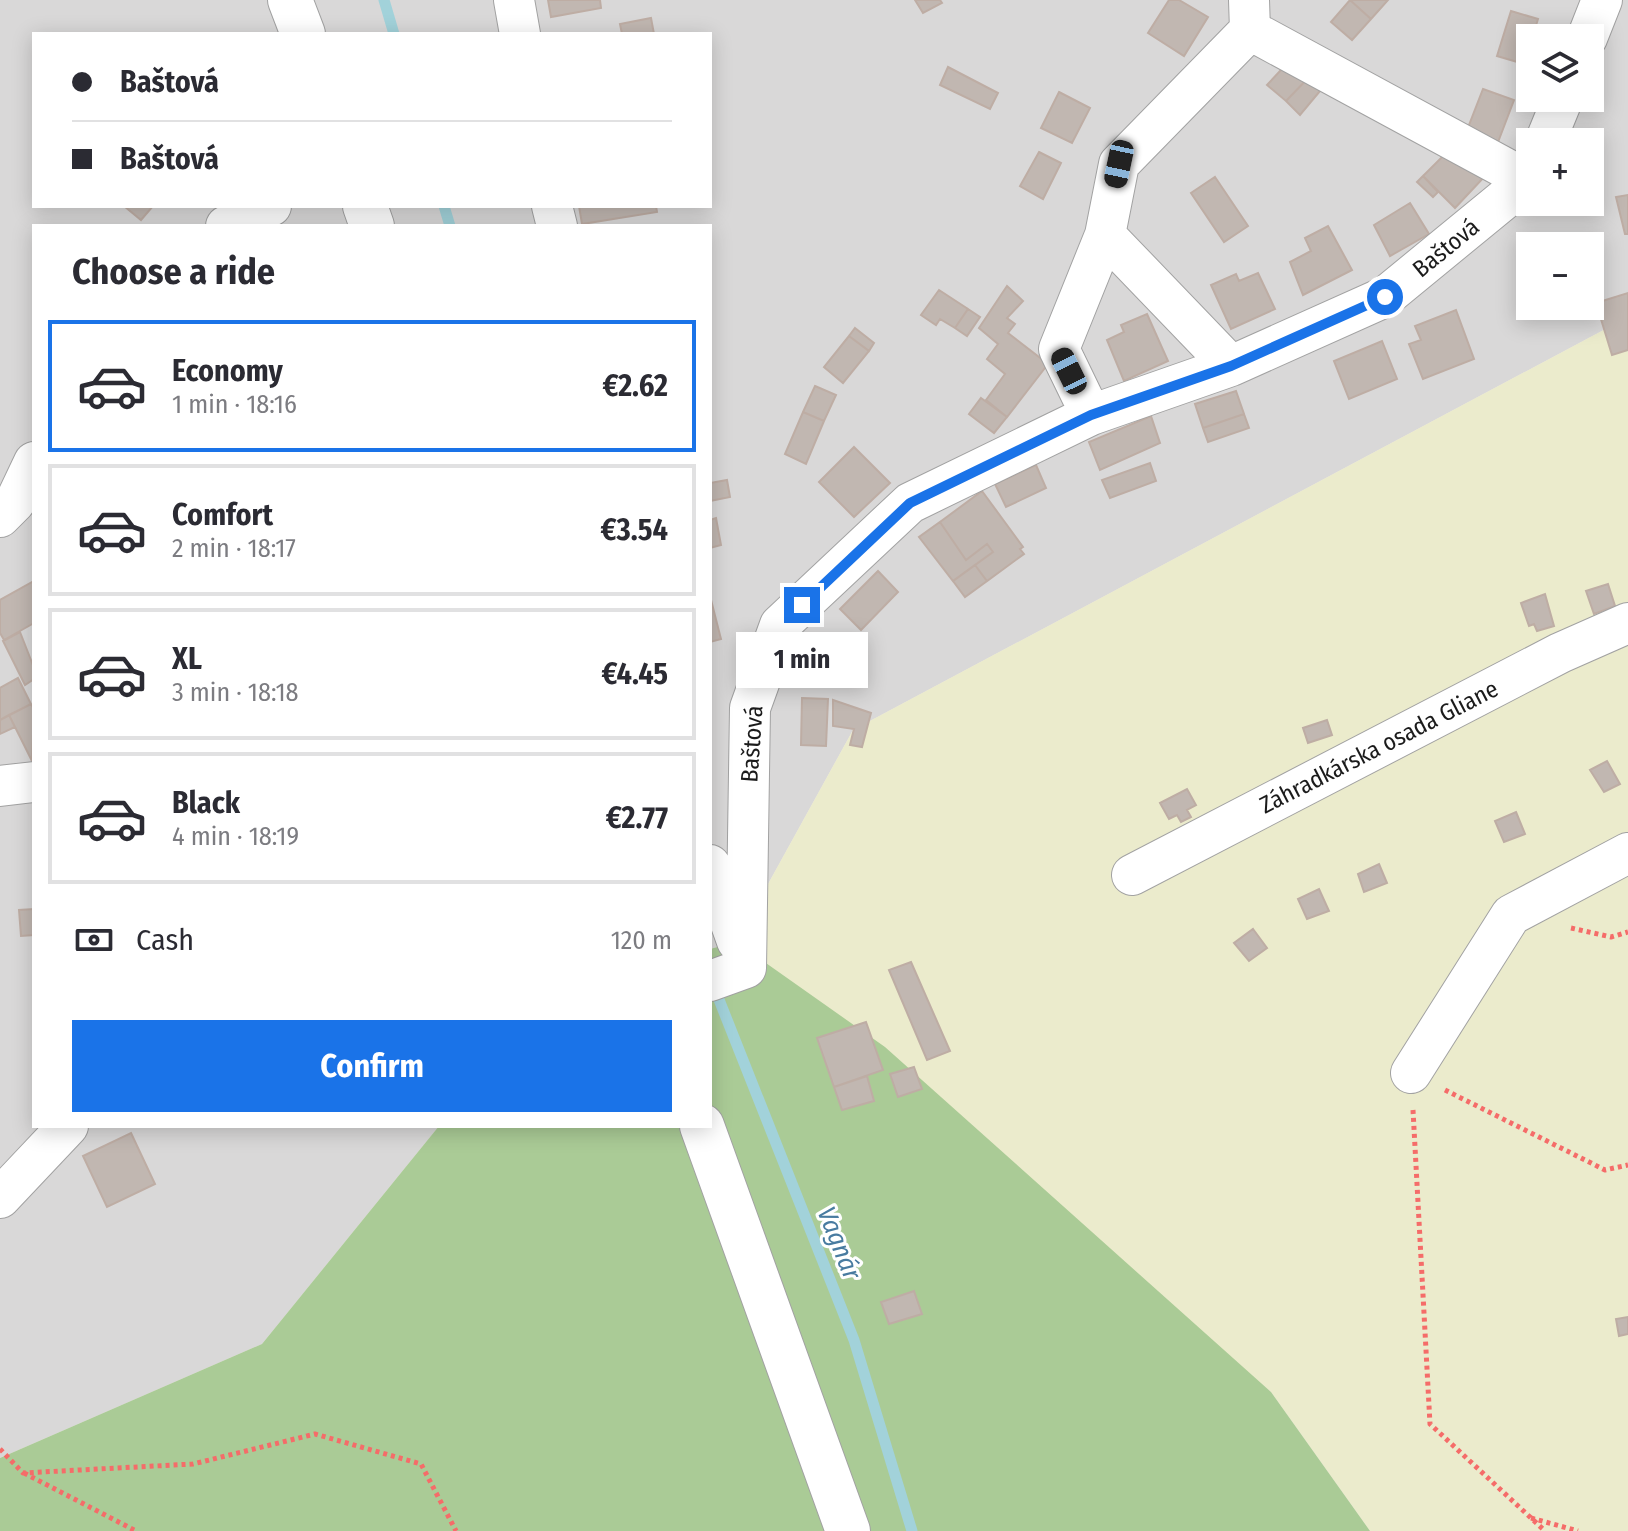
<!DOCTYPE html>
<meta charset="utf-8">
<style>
body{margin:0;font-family:"Fira Sans Condensed",sans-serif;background:#f2f2f3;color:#2b2b33;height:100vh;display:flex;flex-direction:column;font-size:30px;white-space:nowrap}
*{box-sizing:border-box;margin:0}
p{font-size:26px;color:#7c7c81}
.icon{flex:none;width:44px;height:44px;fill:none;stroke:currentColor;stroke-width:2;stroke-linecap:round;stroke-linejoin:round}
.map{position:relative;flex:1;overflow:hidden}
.drawer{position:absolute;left:32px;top:224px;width:680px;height:904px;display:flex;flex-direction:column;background:#fff;border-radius:0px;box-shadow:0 4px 20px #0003}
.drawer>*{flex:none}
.top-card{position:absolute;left:32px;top:32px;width:680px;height:176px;border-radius:0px;box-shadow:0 4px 20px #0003;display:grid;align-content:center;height:176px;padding:0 40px;background:#fff}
.fabs{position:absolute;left:1516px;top:24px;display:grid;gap:16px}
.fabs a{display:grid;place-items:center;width:88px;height:88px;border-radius:0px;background:#fff;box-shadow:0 4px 20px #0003;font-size:40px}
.end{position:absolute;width:36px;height:36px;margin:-18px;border:10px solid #1a73e8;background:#fff;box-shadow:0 0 0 4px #fff}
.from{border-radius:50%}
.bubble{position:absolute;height:56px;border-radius:0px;background:#fff;box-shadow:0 4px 20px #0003;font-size:26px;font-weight:700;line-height:56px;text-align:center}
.car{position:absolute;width:24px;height:48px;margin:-24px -12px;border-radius:10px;box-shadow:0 0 6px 2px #0007;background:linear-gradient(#222 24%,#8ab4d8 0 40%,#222 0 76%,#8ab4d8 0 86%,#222 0)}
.top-card b{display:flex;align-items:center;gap:28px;height:76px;font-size:30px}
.top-card b+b{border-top:2px solid #e1e1e2}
.top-card i{width:20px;height:20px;background:#2b2b33}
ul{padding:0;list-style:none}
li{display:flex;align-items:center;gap:24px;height:132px;margin:0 16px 12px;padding:0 24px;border:4px solid #e1e1e2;border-radius:0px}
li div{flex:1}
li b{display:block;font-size:30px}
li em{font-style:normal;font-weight:700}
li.active{border-color:#1a73e8}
li>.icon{width:72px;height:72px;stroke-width:1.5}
h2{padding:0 40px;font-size:36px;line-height:96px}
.pay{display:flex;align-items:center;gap:20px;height:88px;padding:0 40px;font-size:30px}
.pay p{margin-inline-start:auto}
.button{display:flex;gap:16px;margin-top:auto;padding:16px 40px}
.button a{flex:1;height:92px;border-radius:0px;background:#1a73e8;color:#fff;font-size:32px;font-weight:700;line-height:92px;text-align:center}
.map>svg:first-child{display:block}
.residential{fill:#d9d8d8;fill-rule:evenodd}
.farmland{fill:#ebebcc}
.forest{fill:#aacb96}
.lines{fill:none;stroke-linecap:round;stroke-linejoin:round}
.stream{stroke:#a2d2da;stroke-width:11}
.building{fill:#c1b7b1;stroke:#beada4;stroke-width:2}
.minor-casing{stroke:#a2a2a2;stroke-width:42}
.tertiary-casing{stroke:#a2a2a2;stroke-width:46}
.path{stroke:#f56c69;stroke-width:5;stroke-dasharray:4 4;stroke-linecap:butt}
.minor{stroke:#fff;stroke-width:40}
.tertiary{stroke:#fff;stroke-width:44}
.route{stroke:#1a73e8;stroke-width:10}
.labels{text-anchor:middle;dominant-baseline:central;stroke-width:6;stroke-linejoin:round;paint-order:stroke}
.street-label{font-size:24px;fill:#1b1b1b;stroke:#fff}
.water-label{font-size:26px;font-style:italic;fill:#487ba0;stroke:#fff}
</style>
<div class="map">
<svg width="1628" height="1531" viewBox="0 0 1628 1531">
<rect width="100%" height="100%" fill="#ede8e1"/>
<!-- residential -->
<path class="residential" d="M0,0H1628V317L853,730L736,942L710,949V226H34V1126H439L262,1344L0,1458ZM34,34H710V206H34ZM1530,38H1590V98H1530ZM1530,142H1590V202H1530ZM1530,246H1590V306H1530Z"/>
<!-- farmland -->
<path class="farmland" d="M1628,317V1531H1370L1271,1392L736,942L853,730Z"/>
<!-- forest -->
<path class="forest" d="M736,942L885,1047L1271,1392L1370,1531H0V1458L262,1344L439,1126H710V949Z"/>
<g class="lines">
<!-- stream -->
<path class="stream" d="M384,0L394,34
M444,206L450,226
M714,987L854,1340L912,1531"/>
</g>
<!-- building -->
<path class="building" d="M548,0H600L601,8L551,17Z
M915,0H940L942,3L923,13Z
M1169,0H1179L1208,17L1184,56L1148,33Z
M1350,0L1371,19L1352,40L1331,22Z
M1350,0H1388L1371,19Z
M1511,11L1538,19L1524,64L1497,56Z
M651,18L654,34H622L620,24Z
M1294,56L1313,73L1286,101L1267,85Z
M948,67L998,93L990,109L940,85Z
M1313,73L1325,85L1300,115L1286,101Z
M1483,89L1514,100L1495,150L1464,138Z
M1059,92L1090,108L1072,143L1041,128Z
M1452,147L1485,176L1455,208L1423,176Z
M1039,152L1061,163L1043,199L1020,186Z
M1423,176L1438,192L1433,197L1417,182Z
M1215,177L1248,226L1224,242L1191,193Z
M1628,195V234H1625L1616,197Z
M1410,203L1429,234L1390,256L1374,225Z
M124,206H153L141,220Z
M579,206H656L657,212L582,224Z
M1328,226L1352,270L1303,295L1290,262L1311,251L1305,238Z
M1258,273L1275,309L1231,329L1211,285L1236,274L1239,281Z
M1007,286L1023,301L1007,318L1015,324L1008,333L1048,364L1007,417L986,400L1005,374L987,359L998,344L979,328Z
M939,290L968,309L955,328L940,319L936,325L921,315Z
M1628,293V350L1612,355L1596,303Z
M1540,306H1565L1567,311L1543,318Z
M968,309L980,317L967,336L955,328Z
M1456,310L1474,359L1423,379L1409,344L1421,340L1415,326Z
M1147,314L1168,361L1124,381L1107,340L1124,332L1121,325Z
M855,328L874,343L869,351L849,336Z
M849,336L869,351L843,383L824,367Z
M1382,341L1397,379L1349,399L1334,361Z
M815,386L836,395L824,421L803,412Z
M1236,391L1244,414L1203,428L1195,404Z
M981,398L1007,417L994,433L969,414Z
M803,412L824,421L806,464L785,454Z
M1244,414L1249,428L1208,442L1203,428Z
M1151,416L1160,443L1100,470L1089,442Z
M854,447L890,483L854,517L819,482Z
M1150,463L1156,481L1110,498L1102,480Z
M1036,465L1046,488L1006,507L995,484Z
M727,480L730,497L710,501V483Z
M982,491L1023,547L1020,549L1024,554L987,581L975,565L993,552L987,544L966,560L940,522Z
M716,518L721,545L710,548V520Z
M940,522L966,560L987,544L993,552L953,581L919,537Z
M975,565L987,581L965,597L953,581Z
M878,571L898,592L861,630L840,609Z
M34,581V623L4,640L0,633V600Z
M1608,584L1615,606L1594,614L1586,591Z
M1545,594L1554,626L1537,631L1534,624L1529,626L1521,603Z
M710,596L721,639L710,642Z
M20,632L34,668V679L25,685L3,641Z
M18,678L31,704L0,720V688Z
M802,698L828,699L826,746L801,745Z
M833,700L871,713L862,747L850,745L854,729L833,726Z
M31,704L34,709L32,761L9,715Z
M9,715L15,727L0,734V720Z
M1327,720L1332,735L1308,743L1303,728Z
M1607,761L1620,784L1604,792L1590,770Z
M1187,789L1196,805L1187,810L1191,817L1181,822L1177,815L1169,819L1160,803Z
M1516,812L1525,834L1504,842L1495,821Z
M1379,864L1387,883L1364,892L1358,874Z
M1319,889L1329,911L1307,919L1298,899Z
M34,909V935L21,936L19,910Z
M1253,929L1267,948L1249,961L1234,943Z
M911,962L950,1051L927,1060L889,970Z
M866,1022L883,1070L834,1087L817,1038Z
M914,1067L922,1089L898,1097L890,1074Z
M867,1076L874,1101L842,1110L834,1087Z
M131,1133L155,1184L107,1207L83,1156Z
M914,1291L922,1314L889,1324L881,1302Z
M1628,1317V1334L1619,1336L1616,1319Z"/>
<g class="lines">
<defs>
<path id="minor" d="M514,0L520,34
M1250,30L1529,181
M1587,38L1602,0
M1545,142L1563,98
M552,206L557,226
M226,226L271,206
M1105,235L1231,366
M1091,415L1059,349L1105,235L1119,164L1250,30L1249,0
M0,517L15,502L34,462
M0,786L34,782
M710,865L737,941
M1132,875L1560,653L1628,623
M710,981L746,968L750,708L780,625L910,503L1091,415L1231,366L1385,297L1530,178
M1411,1073L1511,915L1628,853
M0,1198L68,1126"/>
<path id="tertiary" d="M290,0L303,34
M365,206L372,226
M702,1126L848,1531"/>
</defs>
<!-- minor casing -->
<use href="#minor" class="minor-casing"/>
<!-- tertiary casing -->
<use href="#tertiary" class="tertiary-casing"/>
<!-- path -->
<path class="path" d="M1571,928L1611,937L1628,932
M1445,1090L1605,1170L1628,1165
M1413,1110L1430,1424L1545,1531
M0,1449L23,1473L193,1464L315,1434L421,1464L456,1531
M24,1473L136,1531
M1531,1518L1578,1531"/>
<!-- minor -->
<use href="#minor" class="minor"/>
<!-- tertiary -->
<use href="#tertiary" class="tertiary"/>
</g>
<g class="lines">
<!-- route -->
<path class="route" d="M802,605L910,503L1091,415L1231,366L1385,297"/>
</g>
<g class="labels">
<!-- street labels -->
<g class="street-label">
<text transform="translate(1446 248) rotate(-39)">Baštová</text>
<text transform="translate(752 744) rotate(-86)">Baštová</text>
<text transform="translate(1379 747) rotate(-27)">Záhradkárska osada Gliane</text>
</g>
<!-- water labels -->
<g class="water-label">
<text transform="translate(839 1243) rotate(68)">Vagnár</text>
</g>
</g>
</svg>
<div class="fabs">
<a><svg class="icon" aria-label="layers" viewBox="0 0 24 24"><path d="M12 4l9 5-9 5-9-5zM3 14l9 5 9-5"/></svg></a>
<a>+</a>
<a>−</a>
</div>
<i class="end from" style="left:1385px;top:297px"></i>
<i class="end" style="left:802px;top:605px"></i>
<div class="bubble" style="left:736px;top:632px;width:132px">1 min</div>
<i class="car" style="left:1119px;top:164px;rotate:192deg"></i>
<i class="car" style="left:1069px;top:371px;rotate:334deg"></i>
<div class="top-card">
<b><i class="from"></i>Baštová</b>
<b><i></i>Baštová</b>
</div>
<section class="drawer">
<h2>Choose a ride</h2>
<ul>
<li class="active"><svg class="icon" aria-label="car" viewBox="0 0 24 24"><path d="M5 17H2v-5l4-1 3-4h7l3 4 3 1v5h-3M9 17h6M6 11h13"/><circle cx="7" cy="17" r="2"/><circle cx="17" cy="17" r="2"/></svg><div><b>Economy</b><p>1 min · 18:16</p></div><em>€2.62</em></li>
<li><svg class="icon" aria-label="car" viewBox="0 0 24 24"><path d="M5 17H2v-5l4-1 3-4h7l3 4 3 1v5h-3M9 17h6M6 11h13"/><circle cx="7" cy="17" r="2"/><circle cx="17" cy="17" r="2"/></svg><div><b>Comfort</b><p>2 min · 18:17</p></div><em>€3.54</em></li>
<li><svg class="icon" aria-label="car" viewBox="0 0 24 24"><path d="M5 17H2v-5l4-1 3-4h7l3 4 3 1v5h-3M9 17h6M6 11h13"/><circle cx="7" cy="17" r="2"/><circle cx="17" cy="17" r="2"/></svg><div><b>XL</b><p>3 min · 18:18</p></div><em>€4.45</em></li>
<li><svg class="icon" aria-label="car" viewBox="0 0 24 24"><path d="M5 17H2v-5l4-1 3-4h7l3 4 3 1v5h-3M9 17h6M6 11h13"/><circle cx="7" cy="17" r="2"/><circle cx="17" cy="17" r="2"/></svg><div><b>Black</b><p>4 min · 18:19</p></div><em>€2.77</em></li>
</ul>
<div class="pay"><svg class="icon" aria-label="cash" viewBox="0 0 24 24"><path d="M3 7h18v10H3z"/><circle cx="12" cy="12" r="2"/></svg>Cash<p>120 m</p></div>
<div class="button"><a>Confirm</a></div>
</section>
</div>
